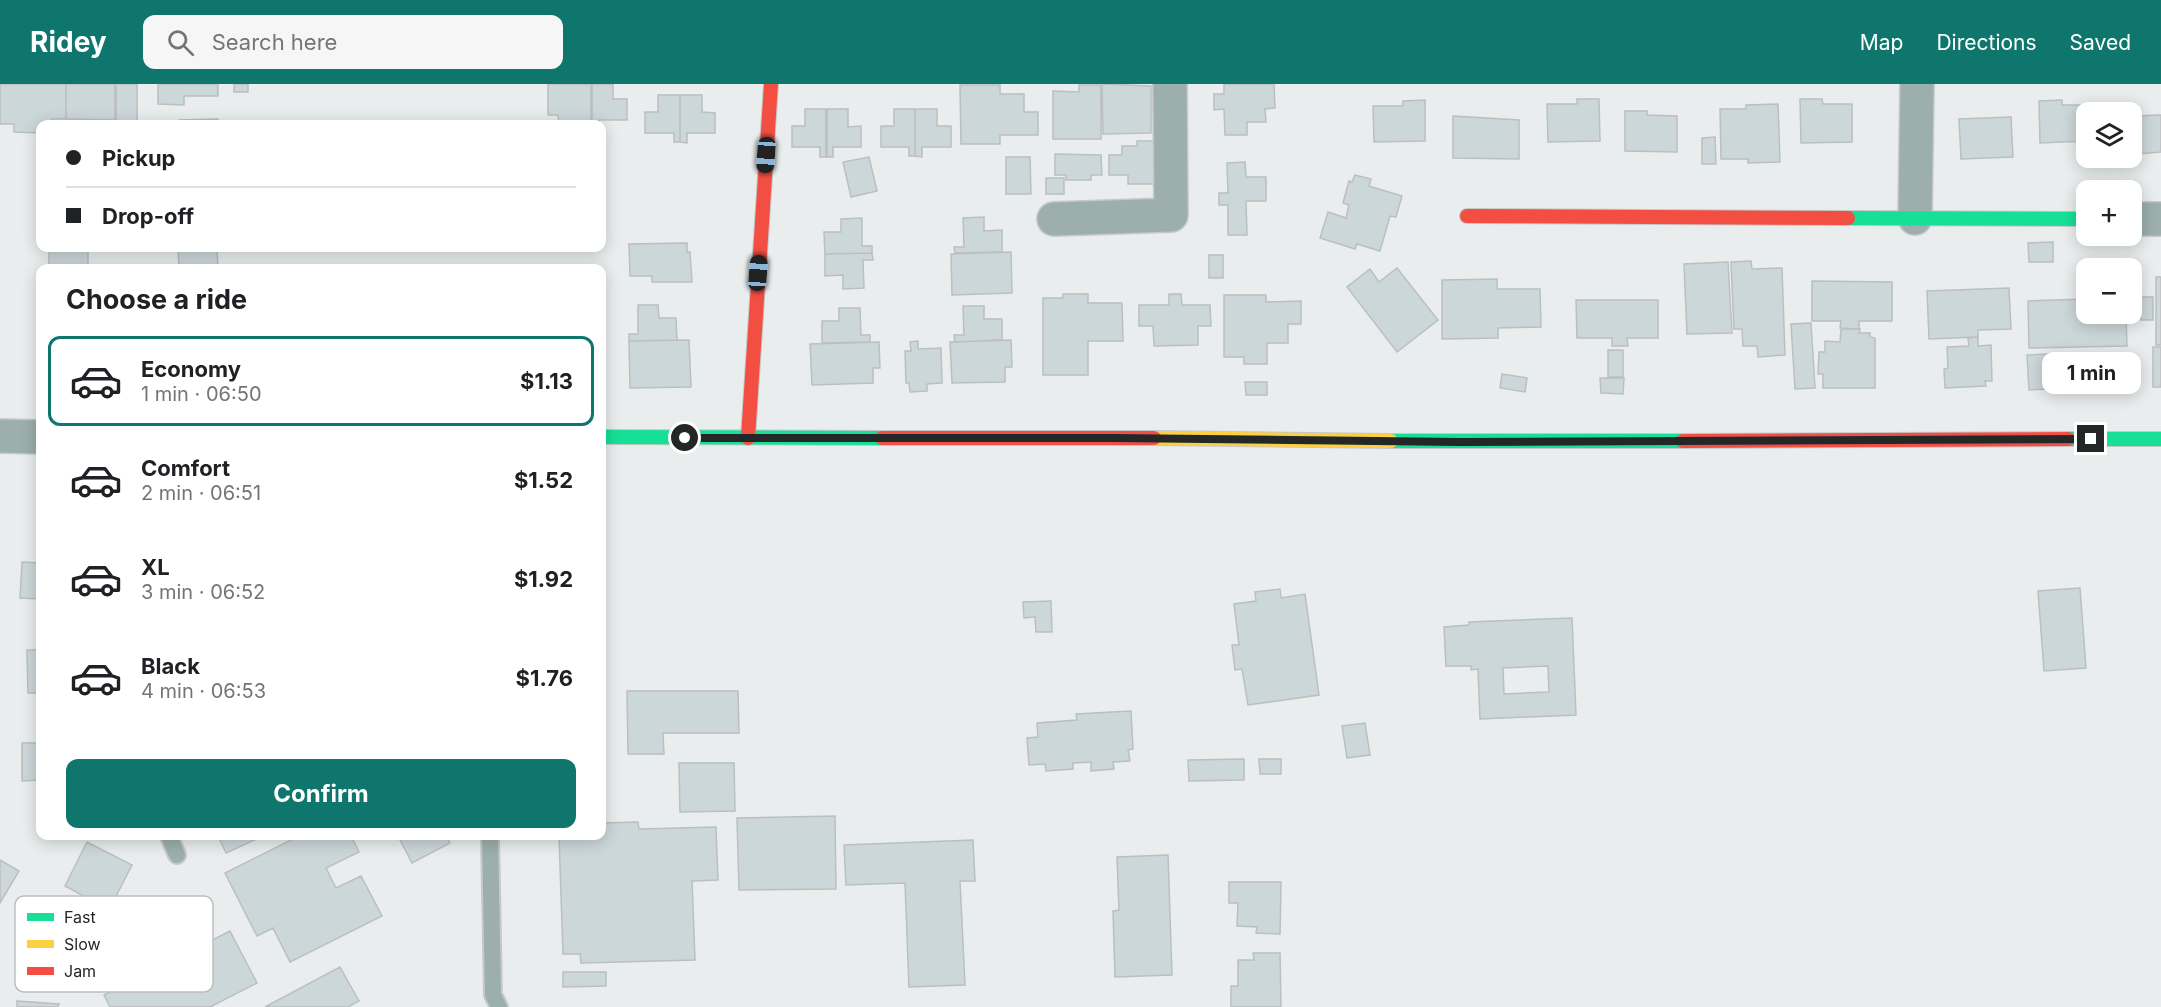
<!DOCTYPE html>
<meta charset="utf-8">
<style>
body{margin:0;font-family:Inter,sans-serif;background:#f6f6f6;color:#202124;height:100vh;display:flex;flex-direction:column;font-size:22px;white-space:nowrap}
*{box-sizing:border-box;margin:0}
p{font-size:20px;color:#757577}
.icon{flex:none;width:33px;height:33px;fill:none;stroke:currentColor;stroke-width:2;stroke-linecap:round;stroke-linejoin:round}
.map{position:relative;flex:1;overflow:hidden}
.drawer{position:absolute;left:36px;top:180px;width:570px;height:576px;display:flex;flex-direction:column;background:#fff;border-radius:12px;box-shadow:0 3px 15px #0003}
.drawer>*{flex:none}
.guide{position:absolute;left:36px;top:36px;width:570px;height:132px;border-radius:12px;box-shadow:0 3px 15px #0003;display:grid;align-content:center;height:132px;padding:0 30px;background:#fff}
.buttons{position:absolute;left:2076px;top:18px;display:grid;gap:12px}
.buttons a{display:grid;place-items:center;width:66px;height:66px;border-radius:12px;background:#fff;box-shadow:0 3px 15px #0003;font-size:30px}
.end{position:absolute;width:27px;height:27px;margin:-14px;border:8px solid #242727;background:#fff;box-shadow:0 0 0 3px #fff}
.from{border-radius:50%}
.bubble{position:absolute;height:42px;border-radius:12px;background:#fff;box-shadow:0 3px 15px #0003;font-size:20px;font-weight:700;line-height:42px;text-align:center}
.car{position:absolute;width:18px;height:36px;margin:-18px -9px;border-radius:8px;box-shadow:0 0 4px 2px #0007;background:linear-gradient(#222 24%,#8ab4d8 0 40%,#222 0 76%,#8ab4d8 0 86%,#222 0)}
.guide b{display:flex;align-items:center;gap:21px;height:57px;font-size:22px}
.guide b+b{border-top:2px solid #e0e0e0}
.guide i{width:15px;height:15px;background:#202124}
ul{padding:0;list-style:none}
li{display:flex;align-items:center;gap:18px;height:90px;margin:0 12px 9px;padding:0 18px;border:3px solid transparent;border-radius:12px}
li div{flex:1}
li b{display:block;font-size:22px}
li em{font-style:normal;font-weight:700}
li.selected{border-color:#0f766e}
li>.icon{width:54px;height:54px;stroke-width:1.5}
h2{padding:0 30px;font-size:27px;line-height:72px}
.primary-button{display:flex;gap:12px;margin-top:auto;padding:12px 30px}
.primary-button a{flex:1;height:69px;border-radius:12px;background:#0f766e;color:#fff;font-size:24px;font-weight:700;line-height:69px;text-align:center}
header{display:flex;align-items:center;gap:36px;box-sizing:border-box;height:84px;padding:0 30px;background:#0f766e;color:#fff}
header strong{font-size:28px}
nav{display:flex;gap:33px;margin-inline-start:auto;font-size:21px}
.search{width:420px;height:54px;background:#f6f6f6;display:flex;align-items:center;gap:15px;box-sizing:border-box;padding:0 21px;border-radius:12px;color:#757577;font-size:22px}
.map>svg:first-child{display:block}
.building{fill:#ccd7da;stroke:#bcbfbf;stroke-width:1.5;fill-rule:evenodd}
.lines{fill:none;stroke-linecap:round;stroke-linejoin:round}
.lane-casing{stroke:#c6c9c9;stroke-width:20}
.street-casing{stroke:#c6c9c9;stroke-width:36}
.fast-casing{stroke:#c6c9c9;stroke-width:16}
.slow-casing{stroke:#c6c9c9;stroke-width:16}
.jam-casing{stroke:#c6c9c9;stroke-width:16}
.lane{stroke:#9cafac;stroke-width:16}
.street{stroke:#9cafac;stroke-width:33}
.fast{stroke:#16e098;stroke-width:14}
.slow{stroke:#ffcf43;stroke-width:14}
.jam{stroke:#f24e42;stroke-width:14}
.route{stroke:#242727;stroke-width:8}
.key{fill:#fff;stroke:#bdbebe;stroke-width:1.5}
.key-label{font-size:16px;fill:#242727}
</style>
<header>
<strong>Ridey</strong>
<div class="search"><svg class="icon" aria-label="search" viewBox="0 0 24 24"><circle cx="10" cy="10" r="6"/><path d="M15 15l6 6"/></svg>Search here</div>
<nav><a>Map</a><a>Directions</a><a>Saved</a></nav>
</header>
<div class="map">
<svg width="2161" height="923" viewBox="0 0 2161 923">
<rect width="100%" height="100%" fill="#e9eded"/>
<!-- building -->
<path class="building" d="M0,0H66V35H52V40H40V49L14,48V40H0Z
M66,0H115V36L66,35Z
M116,0H137V40H104V37H116Z
M158,0H218V12H184V21L158,20Z
M234,0H248V8H234Z
M548,0H591V40H559L558,31H548Z
M592,0H613V15H627V36H599V40H592Z
M1102,0L1151,2V49L1103,50Z
M1224,0H1274L1275,24L1265,25L1266,38H1247V51H1225L1224,25L1214,26V10H1224Z
M960,1H1000V10H1024V28H1038V51H1000V60H961Z
M1079,1H1101V55H1053V7L1079,8Z
M658,11H680V58H674V49H645V28H658Z
M680,11H702V28L715,29V49H687V59L680,58Z
M1577,15H1599L1600,57L1548,58L1547,20H1577Z
M1800,15H1822L1823,20H1852V58L1801,59Z
M1425,16V57L1374,58L1373,22H1403V17Z
M2062,16V21H2088L2086,57L2040,59L2039,17Z
M1778,20L1780,78L1748,79V75H1721L1720,25H1746V21Z
M805,25H826V73H820V63H792V42H805Z
M827,25H848V43L861,42V63H833V73H827Z
M894,25H915V72H909V63H881V42H894Z
M915,25H937V42H951V63H922V73L915,72Z
M1625,27H1647V31L1677,32V68L1625,67Z
M2161,31V68L2138,70L2136,32Z
M1453,32L1519,36V75L1453,74Z
M2011,33L2013,73L1961,75L1959,35Z
M218,35V40H179V36Z
M1715,53L1716,80H1702V54Z
M1137,57H1157V100H1128V91H1109V71H1122V62H1137Z
M1055,70L1101,71L1102,91H1091V96H1066V91H1055Z
M869,73L877,107L851,113L843,78Z
M1006,73H1030L1031,110H1006Z
M1245,78L1246,93H1266V117H1246L1247,151H1228V121H1219V109H1228L1227,79Z
M1355,91L1371,95L1369,102L1402,112L1396,133L1390,132L1380,167L1357,160L1355,165L1320,154L1328,128L1346,134L1349,121L1343,119L1349,97L1352,98Z
M1046,94H1064V110H1046Z
M984,133V147L1002,146V168L955,169L954,163H964L963,134Z
M862,134V162H872V169L825,170L824,148H841V135Z
M2053,158V178H2029L2028,159Z
M687,159V168H690L692,198H652V192H630L629,160Z
M178,164H217L218,184H179Z
M436,164H475V167H436Z
M49,165L88,166V184H49Z
M1011,168L1012,209L952,211L951,170Z
M872,169L873,176H863L864,204L843,205V191L825,192V170Z
M1209,171H1223V194H1209Z
M1751,177L1752,185L1782,184L1785,271L1758,273L1757,262H1743L1742,245H1734L1731,178Z
M1728,178L1732,249L1687,250L1684,180Z
M1397,184L1438,236L1397,268L1347,203L1370,185L1379,198Z
M2156,193H2161V261H2156Z
M1497,195V205H1540L1541,243L1498,244V254L1442,255V196Z
M1812,197L1892,198V237H1859V245L1840,244L1841,237H1812Z
M2009,204L2011,245L1978,246V253L1929,255L1927,207Z
M1063,210H1088V219H1122L1123,257H1088V291H1043V214H1063Z
M1169,210H1181L1182,221H1210L1211,242H1198V261L1154,262L1153,242H1139V221H1169Z
M1224,211H1266V218L1301,217V240H1288V259H1267V280H1244V273H1224Z
M2140,213H2153V236H2141Z
M2086,215V230H2126L2127,262L2029,264L2028,217Z
M1576,216H1658V254H1627L1628,262H1612V254H1577Z
M638,221H658L659,234H676L677,256L629,257V250H638Z
M963,222H984V235H1002V256L955,258L954,251H964Z
M839,224H860L861,251H870V258L822,259V237H839Z
M1811,239L1815,304L1795,305L1791,240Z
M1841,245H1860L1859,249H1870V253L1875,254V304H1823V290H1818L1819,268H1825V257L1840,258Z
M1978,253V262L1991,261L1992,297H1985L1986,302L1945,304L1944,285L1948,284L1947,263L1969,262L1968,254Z
M689,256L691,303L630,304L629,257Z
M1011,256L1012,283H1005V298L952,299L950,258Z
M918,257V265L941,264L942,299L927,300V307L910,308L909,299H906L905,267H911L910,258Z
M879,258L880,284H873V299L812,301L810,260Z
M2153,263H2161V303H2153Z
M1608,266H1623V293H1608Z
M2069,269L2070,282H2074L2075,304L2029,306L2027,271Z
M2091,273H2110L2111,304L2092,305Z
M1502,290L1527,294L1525,308L1500,304Z
M1600,294H1624L1623,310L1601,309Z
M1245,298H1267V311H1246Z
M22,478L40,479V515L20,514Z
M2080,504L2086,584L2044,587L2038,507Z
M1280,505L1281,514L1305,510L1319,611L1248,621L1242,585L1235,586L1232,561H1239L1234,520L1256,517L1255,508Z
M1051,517L1052,548H1036L1035,533L1024,534L1023,518Z
M1572,534L1576,631L1480,635L1478,585L1471,586V582H1446L1444,543L1469,541V538ZM1548,582L1549,608L1504,610L1503,584Z
M27,566H40V609H28Z
M627,607H738L739,649H663L664,670H628Z
M1131,627L1133,665L1128,666L1130,677L1113,678L1114,685L1091,687V678L1073,679V685L1046,687L1045,680L1029,681L1027,654L1038,653L1037,639L1077,636L1076,630Z
M1365,639L1370,671L1347,674L1342,642Z
M22,659H40V696L22,697Z
M1244,675V696L1189,697L1188,676Z
M1259,675H1281V690H1260Z
M679,679H734L735,727L680,728Z
M835,732L836,805L739,806L737,734Z
M638,738L639,745L716,743L718,796L692,797L695,876L581,879L580,870H563L559,752H602V739Z
M218,752H263L226,769Z
M299,752H351L359,768L326,784L336,804L361,792L382,832L290,878L273,844L257,852L225,789Z
M398,752H446L450,759L412,779Z
M973,756L975,797H960L965,901L909,903L905,799L846,801L844,761Z
M87,758L132,781L109,826L65,802Z
M1168,771L1172,891L1115,893L1113,827L1119,826L1117,773Z
M0,776L19,787L0,819Z
M1229,798H1281L1280,850L1256,849L1257,843L1237,842L1238,819H1229Z
M230,847L257,899L210,923H110L104,911Z
M1253,869H1280L1281,923H1231V902H1238V876H1254Z
M340,883L359,917L348,923H265Z
M563,888H606V902L563,903Z
M17,917L59,920L58,923H17Z"/>
<g class="lines">
<defs>
<path id="lane" d="M169,752L177,771
M490,752L493,911L499,923"/>
<path id="street" d="M1915,134L1917,0
M1054,135L1171,131L1170,0
M2132,135H2161
M0,352L40,353"/>
<path id="fast" d="M1848,134L2086,135
M602,353L882,354
M2068,355H2161
M1391,357H1683"/>
<path id="slow" d="M1154,354L1391,357"/>
<path id="jam" d="M1467,132L1848,134
M748,354L771,0
M882,354H1154
M1683,357L2068,355"/>
</defs>
<!-- lane casing -->
<use href="#lane" class="lane-casing"/>
<!-- street casing -->
<use href="#street" class="street-casing"/>
<!-- fast casing -->
<use href="#fast" class="fast-casing"/>
<!-- slow casing -->
<use href="#slow" class="slow-casing"/>
<!-- jam casing -->
<use href="#jam" class="jam-casing"/>
<!-- lane -->
<use href="#lane" class="lane"/>
<!-- street -->
<use href="#street" class="street"/>
<!-- fast -->
<use href="#fast" class="fast"/>
<!-- slow -->
<use href="#slow" class="slow"/>
<!-- jam -->
<use href="#jam" class="jam"/>
</g>
<g class="lines">
<!-- route -->
<path class="route" d="M685,354H1116L1459,358L2091,355"/>
</g>
<!-- legend -->
<rect x="15" y="812" width="198" height="96" rx="9" class="key"/>
<rect x="27" y="829" width="27" height="8" fill="#16e098"/>
<rect x="27" y="856" width="27" height="8" fill="#ffcf43"/>
<rect x="27" y="883" width="27" height="8" fill="#f24e42"/>
<g class="key-label">
<text x="64" y="839">Fast</text>
<text x="64" y="866">Slow</text>
<text x="64" y="893">Jam</text>
</g>
</svg>
<div class="buttons">
<a><svg class="icon" aria-label="layers" viewBox="0 0 24 24"><path d="M12 4l9 5-9 5-9-5zM3 14l9 5 9-5"/></svg></a>
<a>+</a>
<a>−</a>
</div>
<i class="end from" style="left:685px;top:354px"></i>
<i class="end" style="left:2091px;top:355px"></i>
<div class="bubble" style="left:2042px;top:268px;width:99px">1 min</div>
<i class="car" style="left:766px;top:71px;rotate:184deg"></i>
<i class="car" style="left:758px;top:189px;rotate:4deg"></i>
<div class="guide">
<b><i class="from"></i>Pickup</b>
<b><i></i>Drop-off</b>
</div>
<section class="drawer">
<h2>Choose a ride</h2>
<ul>
<li class="selected"><svg class="icon" aria-label="car" viewBox="0 0 24 24"><path d="M5 17H2v-5l4-1 3-4h7l3 4 3 1v5h-3M9 17h6M6 11h13"/><circle cx="7" cy="17" r="2"/><circle cx="17" cy="17" r="2"/></svg><div><b>Economy</b><p>1 min · 06:50</p></div><em>$1.13</em></li>
<li><svg class="icon" aria-label="car" viewBox="0 0 24 24"><path d="M5 17H2v-5l4-1 3-4h7l3 4 3 1v5h-3M9 17h6M6 11h13"/><circle cx="7" cy="17" r="2"/><circle cx="17" cy="17" r="2"/></svg><div><b>Comfort</b><p>2 min · 06:51</p></div><em>$1.52</em></li>
<li><svg class="icon" aria-label="car" viewBox="0 0 24 24"><path d="M5 17H2v-5l4-1 3-4h7l3 4 3 1v5h-3M9 17h6M6 11h13"/><circle cx="7" cy="17" r="2"/><circle cx="17" cy="17" r="2"/></svg><div><b>XL</b><p>3 min · 06:52</p></div><em>$1.92</em></li>
<li><svg class="icon" aria-label="car" viewBox="0 0 24 24"><path d="M5 17H2v-5l4-1 3-4h7l3 4 3 1v5h-3M9 17h6M6 11h13"/><circle cx="7" cy="17" r="2"/><circle cx="17" cy="17" r="2"/></svg><div><b>Black</b><p>4 min · 06:53</p></div><em>$1.76</em></li>
</ul>
<div class="primary-button"><a>Confirm</a></div>
</section>
</div>
